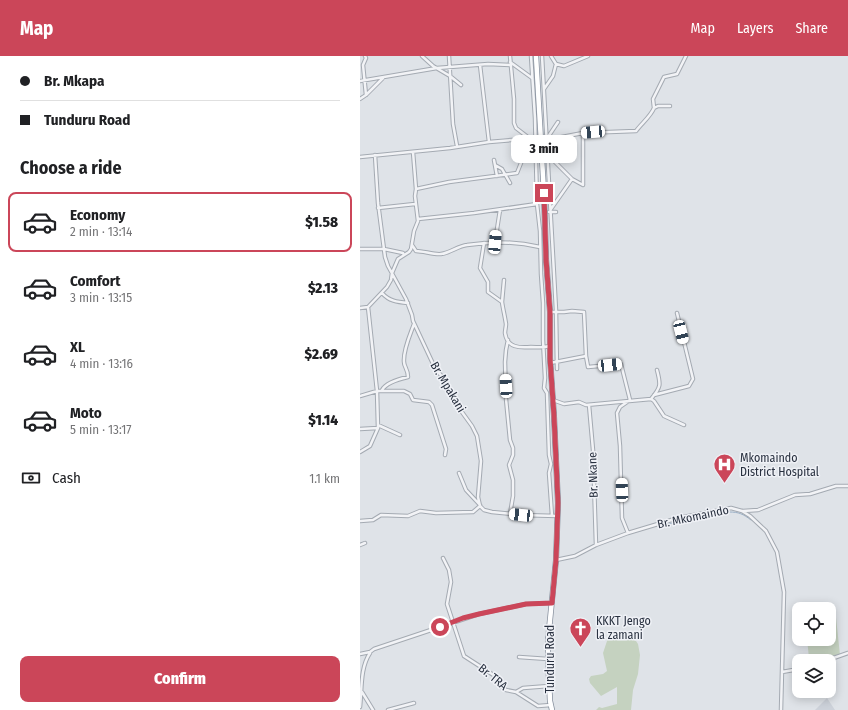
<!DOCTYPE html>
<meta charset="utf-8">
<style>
body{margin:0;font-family:"Fira Sans Condensed",sans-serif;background:#f6f6f6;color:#202124;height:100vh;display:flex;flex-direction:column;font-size:15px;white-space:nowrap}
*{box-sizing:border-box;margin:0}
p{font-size:13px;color:#757577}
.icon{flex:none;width:22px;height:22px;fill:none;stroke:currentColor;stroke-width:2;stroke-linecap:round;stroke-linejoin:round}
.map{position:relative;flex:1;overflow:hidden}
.drawer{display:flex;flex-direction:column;background:#fff;width:360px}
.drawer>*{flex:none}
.guide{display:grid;align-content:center;height:88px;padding:0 20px;background:#fff}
.fabs{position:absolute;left:432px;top:546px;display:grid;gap:8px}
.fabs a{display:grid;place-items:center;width:44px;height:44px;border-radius:8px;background:#fff;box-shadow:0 2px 10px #0003;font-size:20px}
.end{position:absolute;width:18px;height:18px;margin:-9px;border:5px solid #cb4659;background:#fff;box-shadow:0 0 0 2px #fff}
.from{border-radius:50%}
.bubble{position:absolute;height:28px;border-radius:8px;background:#fff;box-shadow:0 2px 10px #0003;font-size:13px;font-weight:800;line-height:28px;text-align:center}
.car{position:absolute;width:12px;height:24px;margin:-12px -6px;border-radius:5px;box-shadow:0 0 3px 1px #0007;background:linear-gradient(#fff 24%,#345 0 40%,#fff 0 76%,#345 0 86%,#fff 0)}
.guide b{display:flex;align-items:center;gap:14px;height:38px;font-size:15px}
.guide b+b{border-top:1px solid #e0e0e0}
.guide i{width:10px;height:10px;background:#202124}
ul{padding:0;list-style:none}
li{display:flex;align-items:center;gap:12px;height:60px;margin:0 8px 6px;padding:0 12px;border:2px solid transparent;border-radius:8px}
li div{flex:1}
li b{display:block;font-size:15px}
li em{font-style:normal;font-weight:800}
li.on{border-color:#cb4659}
li>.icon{width:36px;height:36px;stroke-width:1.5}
h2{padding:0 20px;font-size:18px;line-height:48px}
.pay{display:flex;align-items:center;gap:10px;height:44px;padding:0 20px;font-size:15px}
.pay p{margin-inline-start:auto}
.action{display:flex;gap:8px;margin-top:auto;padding:8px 20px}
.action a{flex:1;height:46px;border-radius:8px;background:#cb4659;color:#fff;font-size:16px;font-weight:800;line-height:46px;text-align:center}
header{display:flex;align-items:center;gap:24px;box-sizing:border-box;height:56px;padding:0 20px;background:#cb4659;color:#fff}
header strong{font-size:19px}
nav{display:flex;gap:22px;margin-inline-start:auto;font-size:14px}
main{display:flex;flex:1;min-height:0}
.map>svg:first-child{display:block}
.built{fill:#cdd2da}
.green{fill:#c5d2c0}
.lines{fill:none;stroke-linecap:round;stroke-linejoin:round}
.stream{stroke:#9bb0c7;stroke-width:1}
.minor-casing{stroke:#a4aab2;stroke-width:4.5}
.trunk-casing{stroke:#87909e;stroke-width:6}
.minor{stroke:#f2f3f6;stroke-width:2.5}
.trunk{stroke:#fff;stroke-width:4.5}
.route{stroke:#cb4659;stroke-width:5}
.labels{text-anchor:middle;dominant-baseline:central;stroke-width:3;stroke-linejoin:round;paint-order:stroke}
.street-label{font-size:12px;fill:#28303f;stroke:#eff1f6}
.poi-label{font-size:12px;fill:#28303f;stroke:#eff1f6;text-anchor:start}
</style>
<header>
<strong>Map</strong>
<nav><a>Map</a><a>Layers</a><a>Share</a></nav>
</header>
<main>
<section class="drawer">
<div class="guide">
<b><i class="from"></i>Br. Mkapa</b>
<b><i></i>Tunduru Road</b>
</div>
<h2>Choose a ride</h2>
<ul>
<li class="on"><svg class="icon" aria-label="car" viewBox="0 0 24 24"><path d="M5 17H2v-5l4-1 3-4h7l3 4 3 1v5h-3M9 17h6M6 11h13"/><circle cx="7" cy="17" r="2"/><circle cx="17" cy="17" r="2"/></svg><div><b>Economy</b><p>2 min · 13:14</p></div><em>$1.58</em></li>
<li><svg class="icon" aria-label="car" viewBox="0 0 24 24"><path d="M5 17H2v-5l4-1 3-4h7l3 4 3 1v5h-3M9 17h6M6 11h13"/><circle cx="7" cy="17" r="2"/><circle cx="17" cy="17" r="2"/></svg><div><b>Comfort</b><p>3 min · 13:15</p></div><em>$2.13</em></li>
<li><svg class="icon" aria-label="car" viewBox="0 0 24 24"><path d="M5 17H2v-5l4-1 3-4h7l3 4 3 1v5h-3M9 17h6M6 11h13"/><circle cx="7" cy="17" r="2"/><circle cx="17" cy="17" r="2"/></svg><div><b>XL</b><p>4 min · 13:16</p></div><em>$2.69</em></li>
<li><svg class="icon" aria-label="car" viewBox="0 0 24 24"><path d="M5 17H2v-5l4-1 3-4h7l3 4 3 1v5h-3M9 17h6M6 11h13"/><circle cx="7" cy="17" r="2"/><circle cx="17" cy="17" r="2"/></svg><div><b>Moto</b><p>5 min · 13:17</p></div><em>$1.14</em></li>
</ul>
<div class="pay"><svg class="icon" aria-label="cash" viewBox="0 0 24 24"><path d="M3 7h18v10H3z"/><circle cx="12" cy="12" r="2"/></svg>Cash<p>1.1 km</p></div>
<div class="action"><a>Confirm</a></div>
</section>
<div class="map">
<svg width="488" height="654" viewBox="0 0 488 654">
<rect width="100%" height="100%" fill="#dfe3e8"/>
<!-- built -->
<path class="built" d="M467,642L475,654H455Z"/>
<!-- green -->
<path class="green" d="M475,552L480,599L449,602L447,583H469V553H468Z
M249,579L270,582L276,585L278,588L280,599L278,618L273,634L271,654H236L239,651L242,652L257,648V631L241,640L230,627L229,623L231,620L243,618L247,615L243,597Z"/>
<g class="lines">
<!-- stream -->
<path class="stream" d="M307,468L369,456C379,456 383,458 391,464"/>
<defs>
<path id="minor" d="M5,0L6,2L3,9L6,39
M62,0L73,10L90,20L101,29
M89,0L93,68L97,90
M150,0L154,43V67L156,72L169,82
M171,0L175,62L177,148L180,175L181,218L183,247V284L185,322L184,332L187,337L189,399L191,408L189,417L192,460
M182,0L196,254L197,313
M191,0L196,8L204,10L228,0
M150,6L172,22
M120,9L129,86
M0,25L77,12L128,8L150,9
M184,33L193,20L196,8
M0,43L6,39L23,22
M294,52L293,43L304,21L317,18L326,0
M223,77V129
M186,84L198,66
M189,84L193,104L212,123L223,129
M15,99L18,147L25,201L28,210L46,243L52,259L53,265L75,312L84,323L99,352L112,370L117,380L121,405L118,441L120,450
M0,101L90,92L129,86L175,82L186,84L223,77L276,75C281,68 291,60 294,52L298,50H310
M134,104L137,120
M135,109L142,113L150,127
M56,133L89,126L157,117L167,92L174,82
M18,152L55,148
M191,153L212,123
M189,156H196
M58,163L114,157L177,148
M135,186L140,154
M124,187L120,212L128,226V236L142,246C143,253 145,261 146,268C146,271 145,274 145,277C147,292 160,292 171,291C178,291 183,292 190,290
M52,189L56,195C63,195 75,199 81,198C90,197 98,190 107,189C132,185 154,185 180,191
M0,193H24L43,197L44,199
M22,237C29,245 37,246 48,247
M142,246L144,224
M0,252L8,251L27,231L31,224L32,217L38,203L49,196L51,193L54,175L58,165L55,140L56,133L53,96
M190,256H204L212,255L224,256L226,300
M148,284L146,294L145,306L146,343L150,384L153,392V399L149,409L153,424V440L150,458
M190,307L226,300L228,311L261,308L270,344L260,351L257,357L260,390L262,462L268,477
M22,334C26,327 39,323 48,321C48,313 44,311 44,306C43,294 50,279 54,268
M294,339L329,330L333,323L317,257
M0,340L17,335H44L50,338L53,344L69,346L72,349L86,393L85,399
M291,343C301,331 301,329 297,314
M193,344L204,348L219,346L226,349L291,343L294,345L304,360L324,369
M229,349L233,394L236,489
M18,369L40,379
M0,373L18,372
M0,396L10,390L18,372L17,335L8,251
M99,417L106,434L120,449
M383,455L398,454L435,439L450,438L476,430H488
M0,465L13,464L21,459L48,460L60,455L76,457L113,456L120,450L124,454L132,456L161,459L197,460
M0,489L5,487
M83,502L89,514L91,526L87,548L104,600L135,620L140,629L146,634L156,636L178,650L191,649
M196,504L215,500L236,489L268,477L318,462L371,452L382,455L390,460L406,475L417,496L424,536L421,654
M0,598L10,596L14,593L119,558L166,548L191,547
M159,601L188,603
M465,605L488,597
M422,616L439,613
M2,636L13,654
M156,636L163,632L189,630
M0,651C2,633 0,612 10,597
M28,654L54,647"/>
<path id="trunk" d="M176,0L184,137L186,203L190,256V302L194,360L198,447L196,504L188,584V603L190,645L192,654"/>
</defs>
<!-- minor casing -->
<use href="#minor" class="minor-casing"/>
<!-- trunk casing -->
<use href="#trunk" class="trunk-casing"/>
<!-- minor -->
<use href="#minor" class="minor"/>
<!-- trunk -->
<use href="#trunk" class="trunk"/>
</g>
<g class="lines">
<!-- route -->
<path class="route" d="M80,571L103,562L119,558L166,548L192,547L196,504L198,447L194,360L190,302V256L186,203L184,137"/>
</g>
<!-- icons -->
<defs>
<symbol id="hospital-pin" viewBox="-11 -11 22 30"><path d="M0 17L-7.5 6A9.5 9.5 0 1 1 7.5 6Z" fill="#cb4659" stroke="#eff1f6"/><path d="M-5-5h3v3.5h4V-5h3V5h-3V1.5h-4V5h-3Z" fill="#fff"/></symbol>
<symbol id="church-pin" viewBox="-11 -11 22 30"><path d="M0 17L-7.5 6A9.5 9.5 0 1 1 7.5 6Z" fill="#cb4659" stroke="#eff1f6"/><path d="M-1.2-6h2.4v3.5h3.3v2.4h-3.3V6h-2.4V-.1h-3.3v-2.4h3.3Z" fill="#fff"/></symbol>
</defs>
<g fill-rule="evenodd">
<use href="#hospital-pin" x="352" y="396" width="25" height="34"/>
<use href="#church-pin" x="208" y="560" width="25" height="34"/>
</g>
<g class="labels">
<!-- street labels -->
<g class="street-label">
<text transform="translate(88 331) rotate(59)">Br. Mpakani</text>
<text transform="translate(233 419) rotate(-92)">Br. Nkane</text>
<text transform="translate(333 461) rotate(-12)">Br. Mkomaindo</text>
<text transform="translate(190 603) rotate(-90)">Tunduru Road</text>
<text transform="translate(133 621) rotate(39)">Br. TRA</text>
</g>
<!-- poi labels -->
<g class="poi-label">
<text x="380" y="402">Mkomaindo<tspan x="380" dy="14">District Hospital</tspan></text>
<text x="236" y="565">KKKT Jengo<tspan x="236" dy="14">la zamani</tspan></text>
</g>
</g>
</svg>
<div class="fabs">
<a><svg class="icon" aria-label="locate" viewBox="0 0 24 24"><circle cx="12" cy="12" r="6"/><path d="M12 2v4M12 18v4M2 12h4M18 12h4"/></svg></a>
<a><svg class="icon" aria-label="layers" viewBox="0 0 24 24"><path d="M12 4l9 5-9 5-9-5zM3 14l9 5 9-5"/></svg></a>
</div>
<i class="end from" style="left:80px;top:571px"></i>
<i class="end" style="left:184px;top:137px"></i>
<div class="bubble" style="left:151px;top:79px;width:66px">3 min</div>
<i class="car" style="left:233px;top:76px;rotate:265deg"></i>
<i class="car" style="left:135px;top:186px;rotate:5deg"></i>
<i class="car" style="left:321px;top:276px;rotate:166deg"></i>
<i class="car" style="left:250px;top:309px;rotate:84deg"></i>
<i class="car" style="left:146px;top:330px;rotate:357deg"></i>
<i class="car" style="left:262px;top:434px;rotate:358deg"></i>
<i class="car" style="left:161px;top:459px;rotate:276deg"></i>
</div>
</main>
